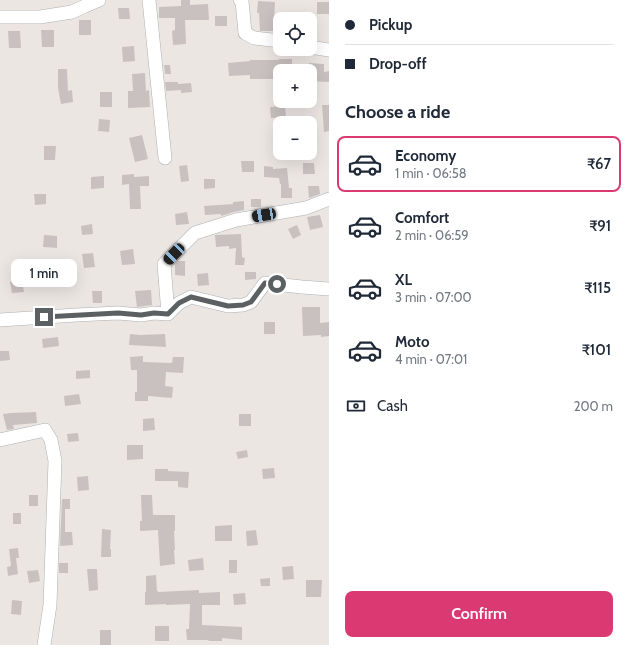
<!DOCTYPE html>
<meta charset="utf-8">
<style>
body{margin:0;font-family:Cabin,sans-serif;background:#f2f2f3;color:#1f2937;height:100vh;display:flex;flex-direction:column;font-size:15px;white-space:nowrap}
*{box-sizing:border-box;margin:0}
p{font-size:13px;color:#747a83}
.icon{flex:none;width:22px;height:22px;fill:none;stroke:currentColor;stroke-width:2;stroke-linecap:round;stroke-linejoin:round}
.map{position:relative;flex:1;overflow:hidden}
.side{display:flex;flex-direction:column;background:#fff;width:300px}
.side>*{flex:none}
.banner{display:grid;align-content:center;height:88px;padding:0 16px;background:#fff}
.fabs{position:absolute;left:273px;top:12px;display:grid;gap:8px}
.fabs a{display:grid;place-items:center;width:44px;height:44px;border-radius:8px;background:#fff;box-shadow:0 4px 16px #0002;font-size:20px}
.end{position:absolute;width:18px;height:18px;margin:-9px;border:5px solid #5b6162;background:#fff;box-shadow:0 0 0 2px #fff}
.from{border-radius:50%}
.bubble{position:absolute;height:28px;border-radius:8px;background:#fff;box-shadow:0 4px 16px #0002;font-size:13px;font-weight:600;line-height:28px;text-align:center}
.car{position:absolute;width:12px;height:24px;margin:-12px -6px;border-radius:5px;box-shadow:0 0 3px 1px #0007;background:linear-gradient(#222 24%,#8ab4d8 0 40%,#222 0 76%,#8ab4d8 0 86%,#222 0)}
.banner b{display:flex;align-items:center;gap:14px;height:38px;font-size:15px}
.banner b+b{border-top:1px solid #e0e1e3}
.banner i{width:10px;height:10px;background:#1f2937}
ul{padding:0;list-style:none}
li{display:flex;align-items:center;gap:12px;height:56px;margin:0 8px 6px;padding:0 8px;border:2px solid transparent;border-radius:8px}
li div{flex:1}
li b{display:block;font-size:15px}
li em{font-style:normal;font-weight:600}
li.current{border-color:#da3a71}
li>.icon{width:36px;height:36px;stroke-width:1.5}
h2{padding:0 16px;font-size:18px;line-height:48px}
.pay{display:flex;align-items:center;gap:10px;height:44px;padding:0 16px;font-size:15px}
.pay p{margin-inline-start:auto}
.cta{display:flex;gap:8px;margin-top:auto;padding:8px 16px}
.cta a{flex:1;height:46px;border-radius:8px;background:#da3a71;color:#fff;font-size:16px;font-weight:600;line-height:46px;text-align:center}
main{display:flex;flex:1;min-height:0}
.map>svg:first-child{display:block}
.building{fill:#c8c1c0}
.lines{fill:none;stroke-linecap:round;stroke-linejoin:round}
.minor-casing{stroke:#acb0b2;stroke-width:14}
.minor{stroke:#fff;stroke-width:13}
.route{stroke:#5b6162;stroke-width:5}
</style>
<main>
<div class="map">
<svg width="329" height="645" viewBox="0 0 329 645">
<rect width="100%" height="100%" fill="#ece6e3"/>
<!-- building -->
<path class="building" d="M181,0H190V5L208,4L209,20H185L186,44L173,45L172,31L175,30V18H159V7L181,6Z
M258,1L275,2L274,23H280V31H260L259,13H257Z
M317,2H329V14H317Z
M118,8H129L130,19H119Z
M215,16H227V26H215Z
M79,20H91V35H79Z
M41,30H54V47H42Z
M8,31H20L21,48H9Z
M134,46L135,61L123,62L122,47Z
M279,59H292V71H280V79H250V75L229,76L228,63L250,61V60H279Z
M309,63L324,64V72L329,71V82L310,81V71H308Z
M164,65H170L171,74H165Z
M58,69H67L68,91L72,90L73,102L61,104L58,88Z
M145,73L146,91L149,90L150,107L128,108V91H133L132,74Z
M165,82H178V84L191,83L192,92L181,93V90L166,91Z
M100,92H112V107H100Z
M322,105H329V131L324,132Z
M285,106L286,117L271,118L270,107Z
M99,119L110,120L109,132L98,131Z
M142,135L148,159L135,162L129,138Z
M44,146H56L55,160H44Z
M241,161H254V172H242Z
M303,163H314L315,174H303Z
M187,165L189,181L181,182L179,166Z
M264,166L273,167V169L287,168L289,188H292V198H281V184H280L279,178L264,177Z
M134,174V177L149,176V186H140L141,209H130L129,184L122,185V175Z
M104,176V188L91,189V177Z
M204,179H215V188L204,189Z
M308,186H319L320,194L309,198Z
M34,194H46V204L35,205Z
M251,199H261V207H251Z
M244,201V210L234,212L221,216V214L205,215L204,206L233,204V202Z
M187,212L189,224L176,225L175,214Z
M320,215L323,227L310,230L307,217Z
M92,224L93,234L82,235L81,226Z
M297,225L301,235L293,239L288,229Z
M241,234L242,257L245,258L244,265H235L236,248L229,249V246L216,247L215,235Z
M44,235L57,236V248L43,247Z
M133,249L135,264L122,265L120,251Z
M93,253L95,267L84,268L82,254Z
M178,261H185V276L175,275V264Z
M245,272H256V279L245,280Z
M208,273L209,285L198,286L197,274Z
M22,281L24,292L12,293L10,282Z
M151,290L152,305L137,307L135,291Z
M92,291H102V303H93Z
M302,307H320V323L329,322V336L321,337V335L303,336Z
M264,322H275V334H264Z
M130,334L140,335L165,334L166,347L129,345Z
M58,337L59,346L43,348L42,339Z
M0,351H9L10,360L0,361Z
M143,356V362L172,363L173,357H184L183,373L166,372L165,386L173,387L172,398L148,396V401H135V392H137V370H131L130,357Z
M90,370V378L76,379V371Z
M79,394L81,404L65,406L64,396Z
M36,412L37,423L13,425L14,429L7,430L3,414L11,413Z
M239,414H251V426H239Z
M154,418L155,430L143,431V419Z
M78,433L79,441L68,442L67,434Z
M127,445H143V459L127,460Z
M247,450L248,457L238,459L236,452Z
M274,468L275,478L263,479L262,469Z
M155,469H168V471L189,472L188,488L178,487V481H155Z
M88,476L89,490L78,491L77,477Z
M29,495H38V506H29Z
M141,495H152L153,515H175V531H174L175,550H174L175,564L160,566L158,530L140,531V521H142Z
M62,499H70V509H65V532H72L73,545L60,546Z
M13,513H21V524H13Z
M232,525V541H215V526Z
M102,529L111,530L110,549H111V557H101Z
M256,530L258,545L247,546L246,531Z
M18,548L19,558H16L18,574L8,576L7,567L11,566L9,549Z
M203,558L204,570L189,571L188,560Z
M229,560H237V573H229Z
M59,563H68V573H59Z
M293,566L294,579L283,580L282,567Z
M87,569H97L98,590L89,591Z
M38,570L40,581L29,583L27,571Z
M156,575L157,591H158V592L199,590V593L220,592V605H202V625L242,627V640L222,638V641H208L209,640H187L186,629H189L190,604L166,605V604L145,605V592H146V576Z
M270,578V586H261L260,579Z
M306,580H322L321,597H306Z
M245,593L246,604L234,605L233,594Z
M12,600L22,601L21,615L11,614Z
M155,626H169V641H155Z
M100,630H111V645H100Z"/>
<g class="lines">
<defs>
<path id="minor" d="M149,0L165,158
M240,0L242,1L245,33L254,38L280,41
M0,17H40L72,12L85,6L99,0
M310,47L329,50
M168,314L164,264L195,233L236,220L306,208L329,199
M0,320L76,315L118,313L141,315L154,313L168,314L179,303L191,297L228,306L243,305L251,302L265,283L302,287L329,289
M0,440L45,430L51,440L55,461L50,605L44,645"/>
</defs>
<!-- minor casing -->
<use href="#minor" class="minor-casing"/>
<!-- minor -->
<use href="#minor" class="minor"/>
</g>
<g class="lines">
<!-- route -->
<path class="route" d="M44,317L118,313L141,315L154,313L168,314L179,303L191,297L228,306L243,305L251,302L265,283L277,284"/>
</g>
</svg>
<div class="fabs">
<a><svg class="icon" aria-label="locate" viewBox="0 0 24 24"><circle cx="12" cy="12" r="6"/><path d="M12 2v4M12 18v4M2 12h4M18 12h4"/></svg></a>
<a>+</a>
<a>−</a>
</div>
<i class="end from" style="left:277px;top:284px"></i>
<i class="end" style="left:44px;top:317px"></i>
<div class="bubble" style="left:11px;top:259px;width:66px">1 min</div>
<i class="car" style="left:264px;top:215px;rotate:260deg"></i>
<i class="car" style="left:174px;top:254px;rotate:224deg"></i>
</div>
<section class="side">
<div class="banner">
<b><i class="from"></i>Pickup</b>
<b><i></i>Drop-off</b>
</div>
<h2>Choose a ride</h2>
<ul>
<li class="current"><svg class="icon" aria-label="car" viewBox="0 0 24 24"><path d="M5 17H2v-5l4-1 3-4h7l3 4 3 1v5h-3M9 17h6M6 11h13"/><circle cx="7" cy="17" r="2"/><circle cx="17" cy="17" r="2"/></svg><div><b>Economy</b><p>1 min · 06:58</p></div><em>₹67</em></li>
<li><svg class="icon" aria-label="car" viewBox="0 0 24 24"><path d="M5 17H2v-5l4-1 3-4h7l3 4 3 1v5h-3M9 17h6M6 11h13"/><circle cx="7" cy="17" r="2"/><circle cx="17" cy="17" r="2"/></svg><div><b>Comfort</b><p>2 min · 06:59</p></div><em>₹91</em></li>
<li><svg class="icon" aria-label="car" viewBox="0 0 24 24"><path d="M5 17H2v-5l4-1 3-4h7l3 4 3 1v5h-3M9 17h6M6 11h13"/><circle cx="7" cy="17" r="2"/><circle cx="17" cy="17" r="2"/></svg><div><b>XL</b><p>3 min · 07:00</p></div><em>₹115</em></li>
<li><svg class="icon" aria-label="car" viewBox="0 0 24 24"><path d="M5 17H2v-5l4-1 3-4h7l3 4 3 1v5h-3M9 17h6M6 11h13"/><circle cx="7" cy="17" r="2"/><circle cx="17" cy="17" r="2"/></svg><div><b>Moto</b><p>4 min · 07:01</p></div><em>₹101</em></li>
</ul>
<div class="pay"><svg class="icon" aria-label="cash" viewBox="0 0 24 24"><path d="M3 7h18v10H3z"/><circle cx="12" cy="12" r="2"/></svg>Cash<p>200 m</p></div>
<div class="cta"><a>Confirm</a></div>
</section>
</main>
